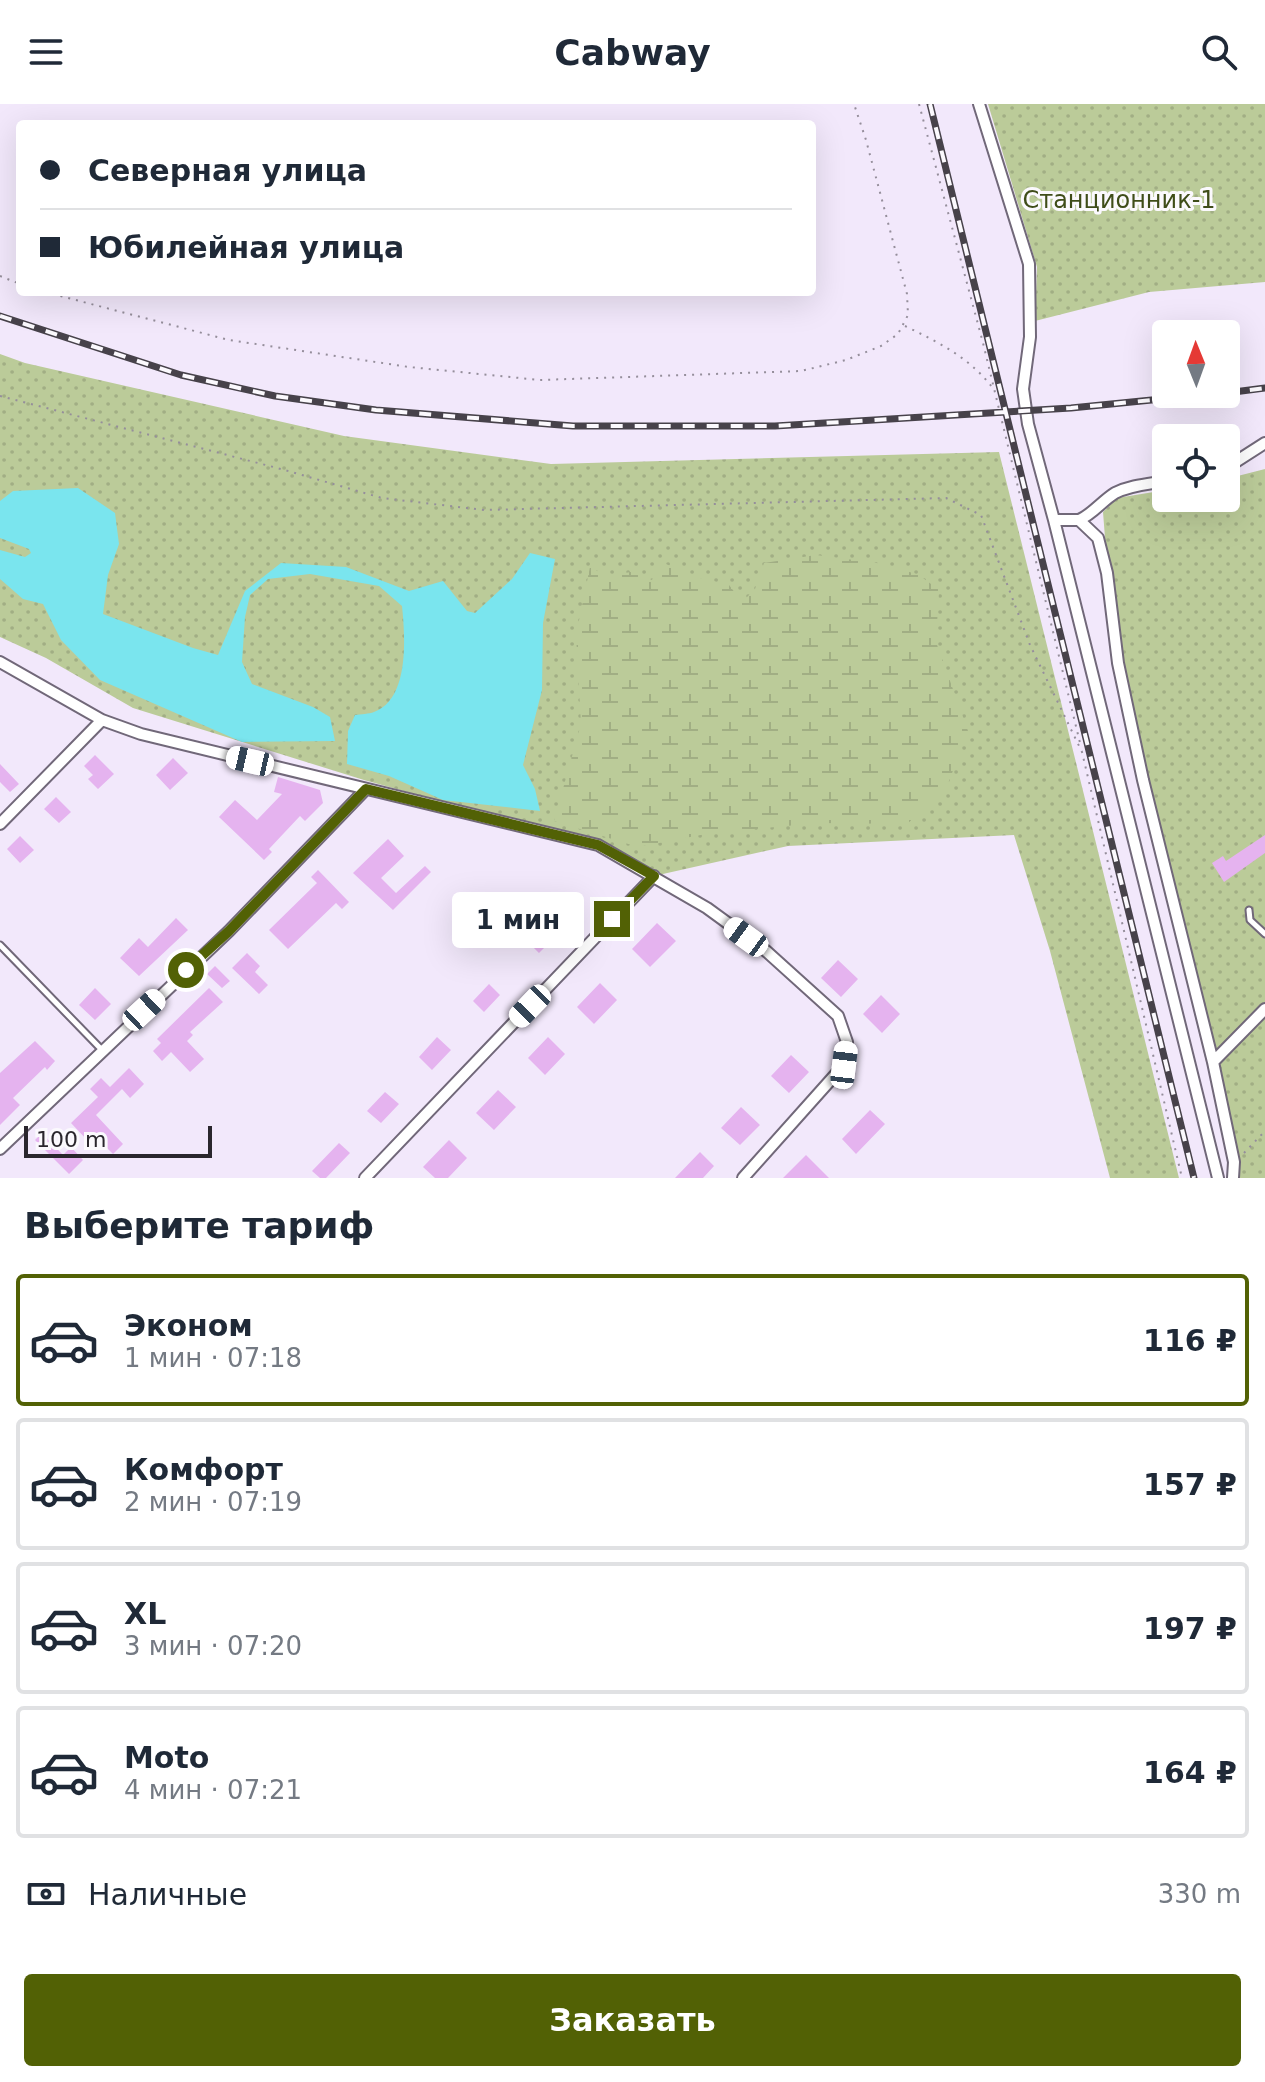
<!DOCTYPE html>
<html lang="ru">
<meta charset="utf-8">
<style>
body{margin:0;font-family:"DejaVu Sans",sans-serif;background:#f2f2f3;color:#1f2937;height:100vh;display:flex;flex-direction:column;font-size:30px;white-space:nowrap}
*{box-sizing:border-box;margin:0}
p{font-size:26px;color:#747a83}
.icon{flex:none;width:44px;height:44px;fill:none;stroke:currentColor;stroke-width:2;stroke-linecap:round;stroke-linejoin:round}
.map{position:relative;height:1074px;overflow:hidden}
.panel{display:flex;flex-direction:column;background:#fff;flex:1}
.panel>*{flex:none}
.guide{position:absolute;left:16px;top:16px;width:800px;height:176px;border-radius:8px;box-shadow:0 8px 32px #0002;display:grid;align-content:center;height:176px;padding:0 24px;background:#fff}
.needle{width:52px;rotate:359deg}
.fabs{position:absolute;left:1152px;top:216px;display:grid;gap:16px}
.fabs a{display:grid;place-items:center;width:88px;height:88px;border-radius:8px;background:#fff;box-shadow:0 8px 32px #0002;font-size:40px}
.scale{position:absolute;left:24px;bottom:20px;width:188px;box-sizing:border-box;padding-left:8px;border:4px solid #2a262d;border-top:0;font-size:22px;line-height:28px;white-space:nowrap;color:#2a262d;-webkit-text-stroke:6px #fbf9fd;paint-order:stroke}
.end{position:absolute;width:36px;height:36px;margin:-18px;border:10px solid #526105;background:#fff;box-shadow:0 0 0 4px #fff}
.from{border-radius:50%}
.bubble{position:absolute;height:56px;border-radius:8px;background:#fff;box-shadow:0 8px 32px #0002;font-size:26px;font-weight:700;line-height:56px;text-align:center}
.car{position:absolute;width:24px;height:48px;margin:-24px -12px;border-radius:10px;box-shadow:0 0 6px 2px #0007;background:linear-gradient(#fff 24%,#345 0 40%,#fff 0 76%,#345 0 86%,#fff 0)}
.guide b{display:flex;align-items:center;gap:28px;height:76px;font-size:30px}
.guide b+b{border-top:2px solid #e0e1e3}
.guide i{width:20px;height:20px;background:#1f2937}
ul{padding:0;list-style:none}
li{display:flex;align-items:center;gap:24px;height:132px;margin:0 16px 12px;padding:0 8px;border:4px solid #e0e1e3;border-radius:8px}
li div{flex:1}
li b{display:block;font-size:30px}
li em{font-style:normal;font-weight:700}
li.selected{border-color:#526105}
li>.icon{width:72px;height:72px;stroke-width:1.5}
h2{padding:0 24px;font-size:36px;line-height:96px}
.pay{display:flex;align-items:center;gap:20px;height:88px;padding:0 24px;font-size:30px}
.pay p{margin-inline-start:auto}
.button{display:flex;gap:16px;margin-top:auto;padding:16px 24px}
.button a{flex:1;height:92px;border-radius:8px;background:#526105;color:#fff;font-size:32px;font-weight:700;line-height:92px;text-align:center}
header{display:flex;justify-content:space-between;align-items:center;height:104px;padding:0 24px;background:#fff;font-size:36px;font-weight:700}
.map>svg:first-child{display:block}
.green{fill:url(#green-dots)}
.wetland{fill:url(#wetland-marsh)}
.water{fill:#7ae5ee}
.building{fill:#e5b3ef}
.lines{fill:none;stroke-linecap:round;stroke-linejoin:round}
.service-casing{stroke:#716879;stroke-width:9}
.minor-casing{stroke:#716879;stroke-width:14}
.path{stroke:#958e9b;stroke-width:2;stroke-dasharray:2 6;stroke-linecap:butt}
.service{stroke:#fff;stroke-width:5}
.minor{stroke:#fff;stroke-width:10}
.rail-casing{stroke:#47424a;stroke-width:7}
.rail{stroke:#fbf9fd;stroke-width:4;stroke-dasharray:12;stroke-linecap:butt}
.route{stroke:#526105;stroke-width:10}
.labels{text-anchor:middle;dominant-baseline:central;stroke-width:6;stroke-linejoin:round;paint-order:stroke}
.park-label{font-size:24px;fill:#3f4d19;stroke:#fbf9fd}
</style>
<header><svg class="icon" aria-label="menu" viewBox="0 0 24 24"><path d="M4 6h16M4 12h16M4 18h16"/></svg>Cabway<svg class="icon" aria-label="search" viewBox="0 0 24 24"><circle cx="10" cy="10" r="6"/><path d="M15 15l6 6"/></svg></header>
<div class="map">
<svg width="1265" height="1074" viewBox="0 0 1265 1074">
<defs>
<pattern id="green-dots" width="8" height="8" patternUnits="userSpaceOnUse" patternTransform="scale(2)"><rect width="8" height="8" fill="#bbcb99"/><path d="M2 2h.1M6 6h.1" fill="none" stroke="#a1ae84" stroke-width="1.8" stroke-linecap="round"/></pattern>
<pattern id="wetland-marsh" width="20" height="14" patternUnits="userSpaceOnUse" patternTransform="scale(2)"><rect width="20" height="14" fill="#bbcb99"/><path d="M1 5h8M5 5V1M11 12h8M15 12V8" fill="none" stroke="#a1ae84"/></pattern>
</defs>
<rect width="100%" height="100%" fill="#f2e8fb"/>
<!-- green -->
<path class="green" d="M988,0H1265V178L1149,188L1035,217L1037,163Z
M0,250L25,259L344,332L551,360L999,348L1179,1074H1110L1050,847L1014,731L788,742L654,772L598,741L364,676L133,604L46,554L0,533Z
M1265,365V1074H1230L1231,1059L1132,656L1114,550L1103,408L1117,394L1166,386V394H1226V375Z"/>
<!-- wetland -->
<path class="wetland" d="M816,451L884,460L919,471L939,486L936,538L968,627L946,685L907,720L818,719L711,729L638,743L554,717L581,620L576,531L590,463L607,472L631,468L652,476L659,457L696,473L729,481L742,498L755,485L764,459Z"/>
<!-- water -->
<path class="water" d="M78,384L115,409L119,440L108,471L103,510L193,544L218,551L245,487L281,459L346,463L409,487L443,477L467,507L475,509L512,475L530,449L555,455L543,519L542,586L523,661L535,685L540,707L443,696L389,672L347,660L348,627L355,611C361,610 369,610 374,608C410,595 405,532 402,502L379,482L310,470L268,475L250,491L245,513L242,558L252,580L313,603L330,613L335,637L242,638L100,576L61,536L43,500L23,495L0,475V446L25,453L31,449L29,445L0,434V397L13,387Z"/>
<!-- building -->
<path class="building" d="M95,651L114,670L98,685L88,675L93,671L84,662Z
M173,654L188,669L170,686L156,671Z
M0,660L19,680L10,688L0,678Z
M278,673L320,686L323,699L305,717L300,712L269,745L272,748L264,756L219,713L235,696L257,716L282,690L274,688Z
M56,693L71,708L59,719L44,705Z
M1265,731V749L1224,778L1212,759L1223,752L1226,757Z
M20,732L34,746L20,759L7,745Z
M388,735L404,752L381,774L396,789L425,762L431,768L393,806L353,769Z
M318,766L349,798L342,805L336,799L288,845L269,826L317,779L311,773Z
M176,814L188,826L139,872L120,854L139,834L148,843Z
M657,819L676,837L650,863L632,845Z
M544,822L555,833L539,849L528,838Z
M247,849L260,862L255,868L268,881L259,890L232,864Z
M838,856L858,875L841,893L821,874Z
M215,862L230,877L222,884L207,870Z
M600,879L617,896L594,920L577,903Z
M489,880L500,891L484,908L473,897Z
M95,884L111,900L95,916L79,901Z
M209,884L223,898L190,928L193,931L187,937L204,955L190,968L171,948L162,957L153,947L161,939L157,935Z
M881,891L900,910L882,929L863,910Z
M437,933L451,946L432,966L419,953Z
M548,933L565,950L545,971L528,954Z
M35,937L55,957L47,966L45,963L13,994L20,1001L0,1021V969Z
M791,951L809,968L789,989L771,972Z
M129,964L144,980L130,994L122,985L96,1011L123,1040L113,1050L94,1031L88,1037L71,1019L98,993L90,985L101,974L110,983Z
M498,986L516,1003L494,1026L476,1009Z
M385,988L399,1000L381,1019L367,1007Z
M741,1003L760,1021L740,1041L721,1024Z
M870,1006L885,1020L856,1050L842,1035Z
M42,1029L63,1051L71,1043L83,1056L69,1070L35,1036Z
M449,1036L467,1054L448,1074H435L423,1063Z
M339,1039L350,1049L326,1074H320L312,1067Z
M700,1048L714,1062L703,1074H675Z
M806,1051L829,1074H783Z"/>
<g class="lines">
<defs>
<path id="service" d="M1249,806L1250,816L1265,830
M0,841L102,946"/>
<path id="minor" d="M979,0L1029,160L1030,233L1023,285L1028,320L1054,416L1218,1074
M1226,364L1265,339
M1166,377C1149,380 1131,381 1115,389C1102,397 1093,410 1079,416L1098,434L1107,469L1118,559L1143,676L1213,958L1234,1058L1233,1074
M1054,416H1079
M0,558L102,616L141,630L598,741L707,804L766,847L838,912L847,938L844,961L743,1074
M0,720L102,616
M1213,958L1265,905
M0,1045L229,827L366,685
M365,1074L654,772"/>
</defs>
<!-- service casing -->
<use href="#service" class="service-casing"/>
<!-- minor casing -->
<use href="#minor" class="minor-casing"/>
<!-- path -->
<path class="path" d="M919,0L983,239L1081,643
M0,172L20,180
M45,188L229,236L409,263L540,276L801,267L846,256L881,242L898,230L908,211L907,190L866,36L854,0
M905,222C940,239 972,255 995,287
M0,292L281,365L382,394L484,406L946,394L981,411L1030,541L1082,648L1182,1074
M1244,1049L1265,1027"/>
<!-- service -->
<use href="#service" class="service"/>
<!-- minor -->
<use href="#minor" class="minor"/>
<defs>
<path id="rail" d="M930,0L1194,1074
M0,212L181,271L275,292L376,306L573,322H775L1071,304L1212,290
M1226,289L1265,284"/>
</defs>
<!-- rail casing -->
<use href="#rail" class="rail-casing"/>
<!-- rail -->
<use href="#rail" class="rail"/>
</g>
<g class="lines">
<!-- route -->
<path class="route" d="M186,866L229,827L366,685L598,741L654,772L612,815"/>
</g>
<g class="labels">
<!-- park labels -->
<g class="park-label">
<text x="1119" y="96">Станционник-1</text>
</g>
</g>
</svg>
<div class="fabs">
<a><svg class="needle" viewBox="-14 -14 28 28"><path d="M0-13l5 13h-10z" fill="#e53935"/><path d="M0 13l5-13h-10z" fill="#747a83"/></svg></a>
<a><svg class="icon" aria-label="locate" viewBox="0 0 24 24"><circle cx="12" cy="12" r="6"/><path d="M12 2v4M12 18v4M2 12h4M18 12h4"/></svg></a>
</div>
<div class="scale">100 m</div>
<i class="end from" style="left:186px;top:866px"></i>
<i class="end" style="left:612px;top:815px"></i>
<div class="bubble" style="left:452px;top:788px;width:132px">1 мин</div>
<i class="car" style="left:250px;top:657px;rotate:283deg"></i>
<i class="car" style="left:746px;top:833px;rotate:306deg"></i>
<i class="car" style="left:530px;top:902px;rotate:224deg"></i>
<i class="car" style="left:144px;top:906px;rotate:47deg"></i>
<i class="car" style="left:844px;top:961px;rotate:7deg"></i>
<div class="guide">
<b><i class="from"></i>Северная улица</b>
<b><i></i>Юбилейная улица</b>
</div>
</div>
<section class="panel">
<h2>Выберите тариф</h2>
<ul>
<li class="selected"><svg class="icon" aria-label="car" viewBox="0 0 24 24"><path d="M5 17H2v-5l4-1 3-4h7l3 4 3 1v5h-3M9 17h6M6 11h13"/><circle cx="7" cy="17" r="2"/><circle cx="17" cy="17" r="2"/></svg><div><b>Эконом</b><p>1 мин · 07:18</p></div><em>116 ₽</em></li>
<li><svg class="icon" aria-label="car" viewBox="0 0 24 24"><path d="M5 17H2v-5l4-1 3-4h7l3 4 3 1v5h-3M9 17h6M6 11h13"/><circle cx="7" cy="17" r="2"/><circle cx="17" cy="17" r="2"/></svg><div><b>Комфорт</b><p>2 мин · 07:19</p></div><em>157 ₽</em></li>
<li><svg class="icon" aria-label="car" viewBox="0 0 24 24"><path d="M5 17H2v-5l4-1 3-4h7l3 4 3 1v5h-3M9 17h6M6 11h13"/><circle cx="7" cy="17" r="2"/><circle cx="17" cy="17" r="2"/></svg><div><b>XL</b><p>3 мин · 07:20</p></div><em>197 ₽</em></li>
<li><svg class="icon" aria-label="car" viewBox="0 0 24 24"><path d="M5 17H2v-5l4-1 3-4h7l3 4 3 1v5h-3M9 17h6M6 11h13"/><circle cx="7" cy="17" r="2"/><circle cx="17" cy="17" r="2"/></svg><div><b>Moto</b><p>4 мин · 07:21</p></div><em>164 ₽</em></li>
</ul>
<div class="pay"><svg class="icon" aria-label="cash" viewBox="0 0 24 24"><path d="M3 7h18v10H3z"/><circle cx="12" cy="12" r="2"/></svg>Наличные<p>330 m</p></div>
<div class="button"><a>Заказать</a></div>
</section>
